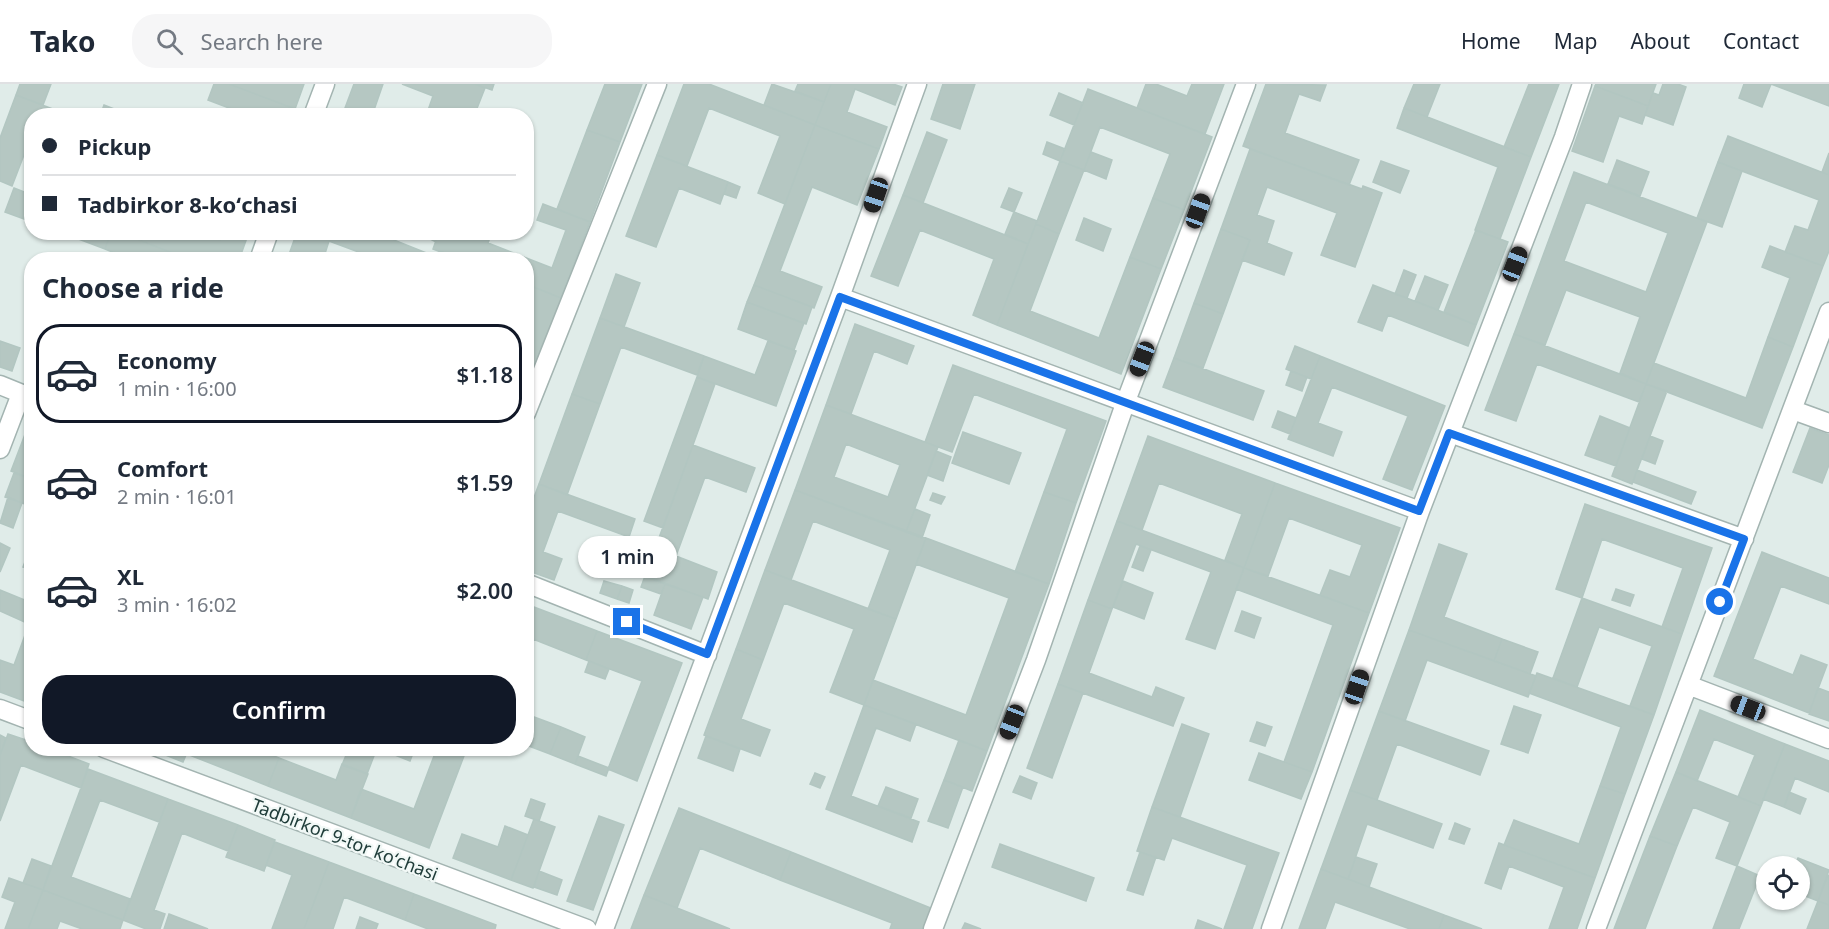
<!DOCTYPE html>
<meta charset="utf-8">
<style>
body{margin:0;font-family:"Noto Sans",sans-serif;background:#f6f6f7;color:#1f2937;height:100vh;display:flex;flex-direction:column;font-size:22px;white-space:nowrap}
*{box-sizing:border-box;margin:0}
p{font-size:20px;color:#747a83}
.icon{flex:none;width:33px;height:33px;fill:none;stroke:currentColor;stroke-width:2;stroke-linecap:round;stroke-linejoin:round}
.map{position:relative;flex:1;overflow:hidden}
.drawer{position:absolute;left:24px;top:168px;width:510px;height:504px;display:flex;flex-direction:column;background:#fff;border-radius:24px;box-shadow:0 2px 4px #0004}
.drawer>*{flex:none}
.guide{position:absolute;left:24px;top:24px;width:510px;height:132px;border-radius:24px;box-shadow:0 2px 4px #0004;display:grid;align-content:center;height:132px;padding:0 18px;background:#fff}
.tools{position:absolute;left:1756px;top:772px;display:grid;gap:12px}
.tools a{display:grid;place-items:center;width:54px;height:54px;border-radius:50%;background:#fff;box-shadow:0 2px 4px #0004;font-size:30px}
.end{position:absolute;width:27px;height:27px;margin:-14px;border:8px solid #1a73e8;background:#fff;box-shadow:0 0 0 3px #fff}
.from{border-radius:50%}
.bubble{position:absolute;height:42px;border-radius:21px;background:#fff;box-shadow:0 2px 4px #0004;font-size:20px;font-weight:600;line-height:42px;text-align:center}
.car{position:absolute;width:18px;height:36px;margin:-18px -9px;border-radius:8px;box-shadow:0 0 4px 2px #0007;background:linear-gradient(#222 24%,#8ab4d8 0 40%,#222 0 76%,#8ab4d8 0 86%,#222 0)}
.guide b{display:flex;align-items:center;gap:21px;height:57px;font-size:22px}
.guide b+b{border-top:2px solid #e0e1e3}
.guide i{width:15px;height:15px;background:#1f2937}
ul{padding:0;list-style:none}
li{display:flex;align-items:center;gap:18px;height:99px;margin:0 12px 9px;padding:0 6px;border:3px solid transparent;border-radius:24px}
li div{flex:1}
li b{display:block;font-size:22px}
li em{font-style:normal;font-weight:600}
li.current{border-color:#111827}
li>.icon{width:54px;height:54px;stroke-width:1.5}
h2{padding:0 18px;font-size:27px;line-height:72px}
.button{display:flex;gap:12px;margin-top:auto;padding:12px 18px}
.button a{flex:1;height:69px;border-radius:24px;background:#111827;color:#fff;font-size:24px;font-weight:600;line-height:69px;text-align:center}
header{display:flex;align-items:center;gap:36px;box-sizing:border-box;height:84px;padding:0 30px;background:#fff;border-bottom:2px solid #e0e1e3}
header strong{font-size:28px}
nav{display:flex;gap:33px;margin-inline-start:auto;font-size:21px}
.search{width:420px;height:54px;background:#f6f6f7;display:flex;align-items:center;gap:15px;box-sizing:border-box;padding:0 21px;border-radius:24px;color:#747a83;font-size:22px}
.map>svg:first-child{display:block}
.building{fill:#b5c7c2;stroke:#b2c6c1;stroke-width:1.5;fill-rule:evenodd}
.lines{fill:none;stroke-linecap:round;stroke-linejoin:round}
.minor-casing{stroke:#a3b4b1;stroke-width:21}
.minor{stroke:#fff;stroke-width:18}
.route{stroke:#1a73e8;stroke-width:8}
.labels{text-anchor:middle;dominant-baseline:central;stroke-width:4.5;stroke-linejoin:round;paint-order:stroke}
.street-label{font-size:18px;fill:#203d3a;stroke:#f1f8f6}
</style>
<header>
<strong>Tako</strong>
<div class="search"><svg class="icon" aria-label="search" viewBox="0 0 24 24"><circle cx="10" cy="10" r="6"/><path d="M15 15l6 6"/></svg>Search here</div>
<nav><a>Home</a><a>Map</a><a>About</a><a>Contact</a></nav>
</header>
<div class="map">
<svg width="1829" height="845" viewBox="0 0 1829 845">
<rect width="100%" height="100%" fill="#e0ece9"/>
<!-- building -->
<path class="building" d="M20,0H51L43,21L16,11Z
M214,0H229L295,25L292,32H250L208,16Z
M229,0H304L295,25Z
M354,0H383L373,29L379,32H342Z
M402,0H475L485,4L474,32H426L433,12Z
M475,0H494L492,6Z
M605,0H642L620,58L587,46Z
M684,0H709L815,41L785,120L758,109L780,52L709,24L687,82L657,71Z
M772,0L824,18L815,41L764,21Z
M798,0H831L824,18L795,7Z
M831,0H893L902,3L895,21L855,5L847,28L887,43L879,65L815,41Z
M943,0H975L960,45L931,35Z
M1146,0H1156L1187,12L1192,0H1224L1205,50L1137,24Z
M1266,0L1326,1L1320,17L1299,10L1285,49L1359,76L1349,101L1243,62Z
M1414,0H1440L1427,33L1404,24Z
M1529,0H1559L1531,73L1504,63Z
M1596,0H1656L1648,22L1595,2Z
M1663,0H1678L1686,3L1673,41L1645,31L1653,9L1659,11Z
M1744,0H1771L1762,23L1739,14Z
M1771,0H1829V22Z
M1595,2L1648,22L1642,40L1619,32L1603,78L1572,67Z
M1088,5L1212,53L1184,126L1153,114L1170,70L1100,43L1084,86L1060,77Z
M1059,9L1083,19L1074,41L1050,31Z
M16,11L71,32H32V50L12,102L0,97V54Z
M104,21L132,32H100Z
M1404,24L1531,73L1500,155L1475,146L1498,83L1397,44Z
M815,41L879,65L857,121L812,103L780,187L822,203L814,224L754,201Z
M587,46L620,58L590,138L557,125Z
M927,48L947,56L923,119L903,111Z
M1728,52L1829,91V167L1823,182L1785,168L1795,142L1808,146L1819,116L1718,78Z
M1047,58L1065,65L1060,77L1043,70Z
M1250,65L1362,105L1363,102L1382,109L1355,183L1321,171L1337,129L1267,103L1257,131L1274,137L1267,159L1292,169L1284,191L1242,176L1250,156L1221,145Z
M1091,68L1112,76L1106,95L1084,86Z
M1829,69V91L1822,88Z
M657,71L728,98L720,120L679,104L656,163L626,152Z
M1617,76L1649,88L1640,112L1608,100Z
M1060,77L1084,86L1059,150L1036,140Z
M1381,77L1409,87L1400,109L1373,98Z
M1718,78L1742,87L1722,143L1697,134Z
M1574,88L1707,138L1646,300L1620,289L1640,233L1566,206L1545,261L1514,250ZM1586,118L1668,149L1646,208L1564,177Z
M728,98L740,103L736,114L724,110Z
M14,104L32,111V138L5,128Z
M1009,104L1022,109L1014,128L1001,123Z
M903,111L1028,160L997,241L973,231L994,175L920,146L898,202L871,192Z
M1153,114L1184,126L1161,185L1130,173Z
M543,120L590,138L561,214L526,200V176H462L433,165L439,148H492L488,159L552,184L566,146L537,136Z
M1014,128L1037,137L1028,160L1005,150Z
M1084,134L1111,145L1103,167L1076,156Z
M1036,140L1059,150L1030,227L1099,254L1130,173L1161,185L1121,290L997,241Z
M1221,145L1250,156L1223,230L1194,219Z
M1476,146L1508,158L1476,241L1444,228Z
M60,148H111L105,165Z
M111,148H119L190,176H132L105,165Z
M119,148H201L220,156L222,148H249L239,176H190Z
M297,148H374L439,174V176H380L329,157L323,176H287Z
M416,148H439L436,158Z
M1770,162L1823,182L1793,263L1768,253L1790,194L1762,183Z
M442,168L462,176H439Z
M1404,186L1416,191L1407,214L1395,210Z
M616,190L640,199L624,243L600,234Z
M1425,192L1448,201L1438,226L1415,217Z
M526,200L561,214L527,302L526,222L531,211L526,209Z
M754,201L812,223L806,240L747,218Z
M1373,201L1476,241L1468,262L1388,231L1382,247L1358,238Z
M747,218L804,239L794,266L738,245Z
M1194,219L1223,230L1203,284L1174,274Z
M600,234L704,272L697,291L621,263L600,320L572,310Z
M855,240L914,262L907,280L874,267L851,330L826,321Z
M1514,250L1646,300L1639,318L1537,280L1516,337L1485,326Z
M1768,253L1793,263L1762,344L1646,300L1654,279L1746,314Z
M0,257L20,264L12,287L0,283Z
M768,257L796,267L776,322L697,293L704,272L755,291Z
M1295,262L1320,272L1311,295L1286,285Z
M1320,272L1445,322L1412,406L1383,395L1408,332L1332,303L1318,339L1342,348L1333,372L1288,355Z
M1174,274L1264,307L1253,336L1163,303Z
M953,281L1106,337L1076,419L1044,408L1067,345L974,310L952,368L925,358Z
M1291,287L1307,293L1302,307L1286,301Z
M697,293L715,300L663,444L644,437Z
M1646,300L1667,307L1632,400L1612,392Z
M572,310L600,320L567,411L539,400Z
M826,321L938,363L906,448L795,406ZM846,360L900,381L888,413L834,393Z
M1278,327L1296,334L1290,350L1272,343Z
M32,332V395L11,387Z
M1600,332L1630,344L1616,382L1585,371Z
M1810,344L1829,351V381L1822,399L1793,388Z
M963,348L1021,369L1009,400L952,379Z
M1148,352L1275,399L1244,484L1225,476L1242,430L1159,399L1142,446L1117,437Z
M1650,352L1663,357L1655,380L1642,375Z
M693,361L755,384L746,408L705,393L676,472L717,488L708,515L645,492Z
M936,367L951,373L943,397L927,391Z
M1637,386L1696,408L1691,420L1633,398Z
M14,389L32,395V403L25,420L5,413Z
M1275,399L1400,444L1369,529L1320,511L1330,486L1350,493L1362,461L1289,434L1268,492L1244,484Z
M539,400L635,435L629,453L558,427L543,468L562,475L554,496L526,486V435Z
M795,406L926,454L896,535L868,525L890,466L813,437L791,496L765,486Z
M1044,408L1076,419L1049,500L1015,488Z
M933,409L945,413L941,420L930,416Z
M8,413L22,419L13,444L0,439Z
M1585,420L1712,464L1682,550L1662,543L1683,484L1602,455L1582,514L1556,505Z
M915,425L930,431L922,454L906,448Z
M1117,437L1244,484L1215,565L1186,555L1211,488L1136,460L1112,525L1088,516Z
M926,454L1049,500L987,667L864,621L873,596L966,631L1009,514L916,480Z
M0,459L10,464L0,488Z
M1439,460L1467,470L1444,533L1502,555L1494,577L1409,546Z
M1140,462L1151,466L1143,487L1132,483Z
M1762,468L1829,494V520L1781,502L1753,575L1793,591L1801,571L1827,581L1809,629L1714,592Z
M28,470L32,471V486L23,483Z
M1244,484L1369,529L1312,688L1284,678L1333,541L1236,505Z
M765,486L896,535L864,621L830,608L854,545L784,519L763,576L736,565Z
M645,492L665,500L661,510L641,503Z
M604,497L622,502L617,515L600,509Z
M1123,497L1153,509L1144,535L1113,523Z
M665,500L703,513L691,545L654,531Z
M622,502L633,506L629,519L617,515Z
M1616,505L1634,511L1630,522L1612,516Z
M0,506L32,519V533L29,540L0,527Z
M1582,514L1682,550L1654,631L1630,622L1652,562L1599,543L1577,603L1553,594Z
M1088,516L1112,525L1089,589L1152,613L1156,603L1184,614L1173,642L1058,600Z
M526,520L597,547L586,576L533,555L526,572Z
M1242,527L1261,534L1254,554L1235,547Z
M28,543L32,544V606L27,618L0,608V576L14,581Z
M1409,546L1536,592L1528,613L1427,576L1405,637L1379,627Z
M597,547L682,579L637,697L608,685L642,597L586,576Z
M1502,555L1538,568L1530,590L1494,577Z
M736,565L763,576L741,635L770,646L760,672L704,651Z
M589,577L609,585L605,595L585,588Z
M1537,589L1654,631L1625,710L1600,702L1621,643L1529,609Z
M1058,600L1083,609L1052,694L1027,684Z
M1818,604L1829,608V637L1809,630Z
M864,621L916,640L910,657L876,644L851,712L919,738L912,758L826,725Z
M1514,622L1541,631L1528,669L1501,660Z
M1700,626L1785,660L1761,722L1738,713L1755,671L1714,655L1697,697L1676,688Z
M1379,627L1489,667L1480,691L1397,660L1377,716L1350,706Z
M526,630L561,643L550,670L526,661Z
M1257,638L1272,643L1265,662L1250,657Z
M1182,640L1209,650L1180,733L1152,723Z
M561,643L585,653L575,680L550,670Z
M8,650L32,658V664H47L89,680L81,704L21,681L0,737V671Z
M0,651L6,654L0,671Z
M706,652L740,665L733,687L698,674Z
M959,656L987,667L972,707L944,696Z
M1785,660L1829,677V708L1795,694L1784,723L1763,715Z
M148,664H189L183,678Z
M189,664H254L279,674L268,702L187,670Z
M349,664H377L367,690L342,681Z
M392,664H415L410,677L390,669Z
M437,664H467L429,764L351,734L361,705L414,725Z
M1259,669L1312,688L1301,715L1249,696Z
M578,672L609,684L606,692L575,680Z
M279,674L336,696L342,680L368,690L351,734L268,702Z
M88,685L168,715L159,738L100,716L71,793L130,815L123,836L43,806Z
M1676,688L1761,722L1737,782L1716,774L1730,738L1693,723L1677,762L1650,752Z
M815,689L825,693L820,704L810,700Z
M1020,692L1037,699L1031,715L1013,708Z
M944,696L963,703L948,744L928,737Z
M1600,702L1625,710L1595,794L1504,761L1514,736L1579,760Z
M886,703L918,715L911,734L878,722Z
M1350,706L1442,740L1433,764L1367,740L1348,795L1321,785Z
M1789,708L1806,715L1800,730L1784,723Z
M168,715L238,741L228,767L182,749L154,826L165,830L160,845H146L123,836Z
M531,715L545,720L539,737L525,732Z
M1152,723L1279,769L1252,845H1224L1247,781L1172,754L1164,776L1137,767Z
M679,724L791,768L780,796L700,764L677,824L644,811Z
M599,732L624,741L593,826L567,817Z
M534,735L555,743L533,804L511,796Z
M1455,739L1470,745L1464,760L1449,755Z
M238,741L275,756L264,787L226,773Z
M505,742L528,751L511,796L453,774L462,750L498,763Z
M1650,752L1677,762L1645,845H1614Z
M275,758L329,778L304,845H272L292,791L266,781Z
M1499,759L1595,794L1577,845H1549L1564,803L1509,782L1501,805L1485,799Z
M1000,760L1094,794L1086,817L992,783Z
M791,768L933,825L925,845H890L892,839L780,796Z
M1140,768L1156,773L1143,811L1127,806Z
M1356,773L1377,780L1369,803L1348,795Z
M1798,774L1829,786L1818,817L1800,810V783H1794Z
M32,775L51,782L43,806L23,799Z
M1773,776L1784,781L1783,783H1770Z
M329,778L414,810L405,836L344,813L333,845H304Z
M1737,782L1760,792L1739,845H1713Z
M1321,785L1444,831L1439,845H1410L1335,818L1325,845H1299Z
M539,787L562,796L557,811L534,803Z
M1828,791L1829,792V821L1818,817Z
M9,794L43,806L28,845H5L15,818L2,813Z
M43,806L123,836L120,845H82L60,837L57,845H28Z
M414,810L496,841L495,845H428L405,836Z
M644,811L677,824L730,845H631Z
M1818,817L1829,821V845H1807Z
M169,830L208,845H164Z
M1444,831L1482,845H1439Z
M360,833L378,840L376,845H356Z
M1198,836L1222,845H1195Z
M965,839L981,845H962Z"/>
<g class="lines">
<defs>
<path id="minor" d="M313,32L325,0
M259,176L269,148
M840,213L1420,427
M0,301L32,314
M1793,326L1829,339
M526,329L657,0
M1450,349L1744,455
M0,365L21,310
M526,499L707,571
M1688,601L1829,655
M0,625L32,637
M104,664L587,845
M604,845L840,213L917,0
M933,845L1036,576L1126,317L1246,0
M1271,845L1420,427L1564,53L1582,0
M1596,845L1829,228"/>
</defs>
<!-- minor casing -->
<use href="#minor" class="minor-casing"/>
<!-- minor -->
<use href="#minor" class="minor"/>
</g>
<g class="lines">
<!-- route -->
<path class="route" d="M627,538L707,570L840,213L1419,427L1449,349L1744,455L1720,518"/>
</g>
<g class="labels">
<!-- street labels -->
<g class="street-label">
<text transform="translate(345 755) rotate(21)">Tadbirkor 9-tor koʻchasi</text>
</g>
</g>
</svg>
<div class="tools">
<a><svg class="icon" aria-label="locate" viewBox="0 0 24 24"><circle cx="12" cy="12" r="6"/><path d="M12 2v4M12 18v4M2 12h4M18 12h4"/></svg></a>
</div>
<i class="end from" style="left:1720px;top:518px"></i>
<i class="end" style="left:627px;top:538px"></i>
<div class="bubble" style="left:578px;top:452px;width:99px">1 min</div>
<i class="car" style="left:876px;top:111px;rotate:199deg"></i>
<i class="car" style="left:1198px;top:127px;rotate:20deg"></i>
<i class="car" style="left:1515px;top:180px;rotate:21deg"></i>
<i class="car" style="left:1142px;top:275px;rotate:201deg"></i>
<i class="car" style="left:1357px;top:603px;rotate:19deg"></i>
<i class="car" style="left:1748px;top:624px;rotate:291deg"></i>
<i class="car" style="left:1012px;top:638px;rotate:201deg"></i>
<div class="guide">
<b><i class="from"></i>Pickup</b>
<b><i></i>Tadbirkor 8-koʻchasi</b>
</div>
<section class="drawer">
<h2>Choose a ride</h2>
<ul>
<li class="current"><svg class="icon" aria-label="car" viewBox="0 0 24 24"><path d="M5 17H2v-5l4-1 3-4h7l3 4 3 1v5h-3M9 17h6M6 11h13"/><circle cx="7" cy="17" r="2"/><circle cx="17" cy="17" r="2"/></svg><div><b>Economy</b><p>1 min · 16:00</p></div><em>$1.18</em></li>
<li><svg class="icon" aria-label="car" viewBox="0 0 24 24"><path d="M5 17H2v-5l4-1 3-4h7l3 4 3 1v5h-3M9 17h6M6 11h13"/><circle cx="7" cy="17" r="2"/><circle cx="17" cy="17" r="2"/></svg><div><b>Comfort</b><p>2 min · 16:01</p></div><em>$1.59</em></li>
<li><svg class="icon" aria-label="car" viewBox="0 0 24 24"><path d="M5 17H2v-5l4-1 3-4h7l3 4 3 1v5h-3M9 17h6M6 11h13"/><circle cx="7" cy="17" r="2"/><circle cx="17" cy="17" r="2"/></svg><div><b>XL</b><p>3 min · 16:02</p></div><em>$2.00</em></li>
</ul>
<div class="button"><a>Confirm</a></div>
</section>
</div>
